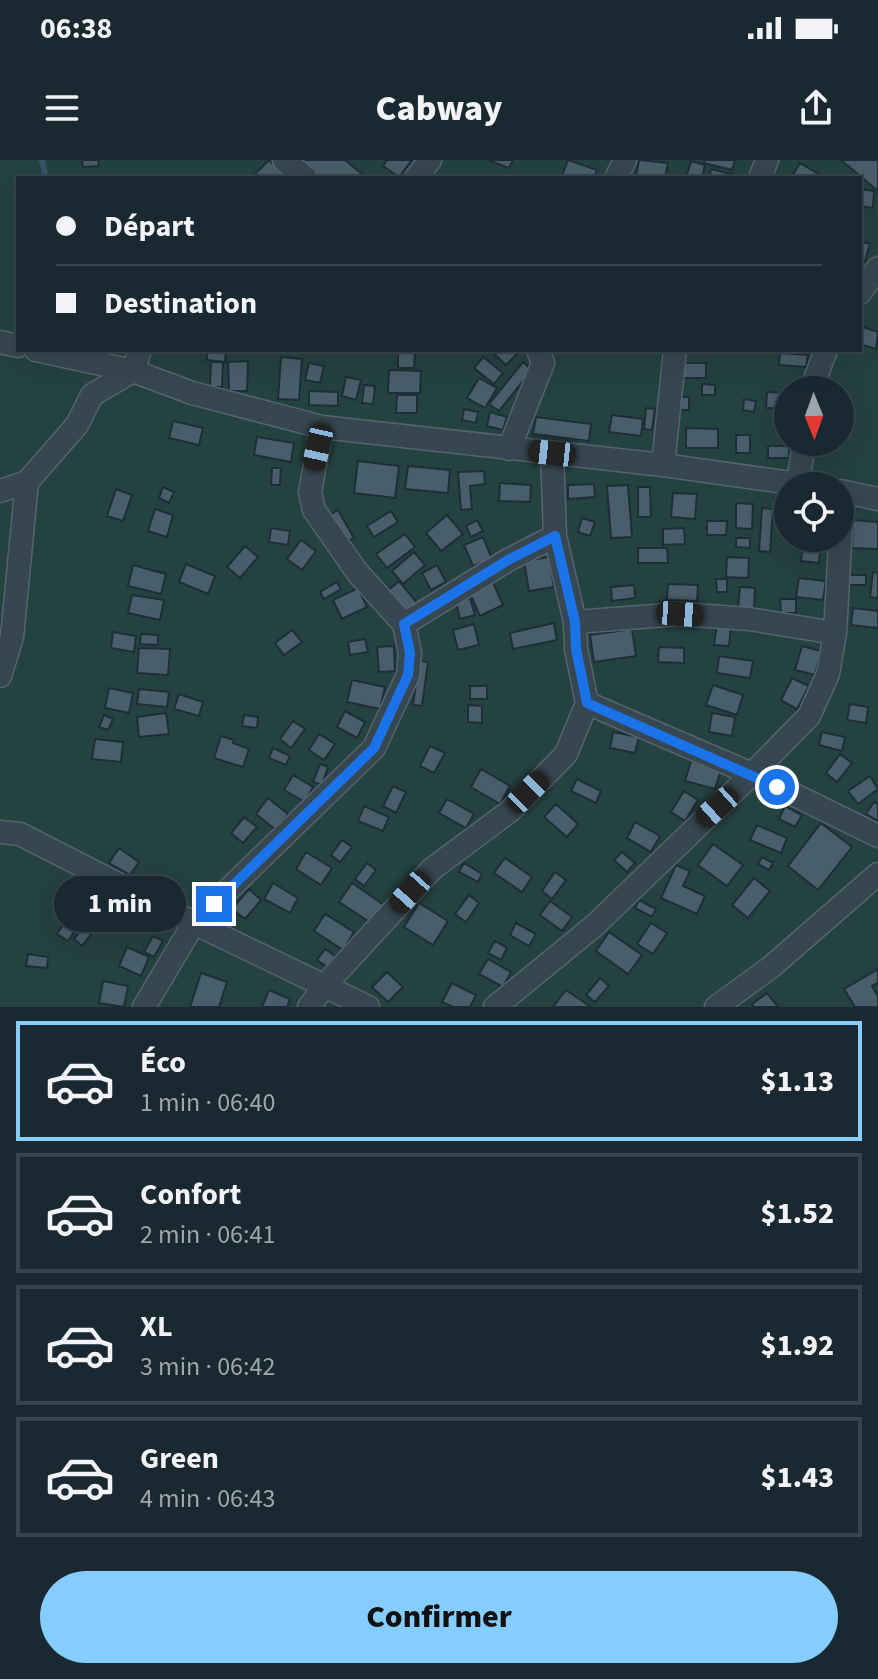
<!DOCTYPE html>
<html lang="fr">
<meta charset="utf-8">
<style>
body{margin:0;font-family:"Source Sans 3",sans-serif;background:#27343d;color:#f1f3f6;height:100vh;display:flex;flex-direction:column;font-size:30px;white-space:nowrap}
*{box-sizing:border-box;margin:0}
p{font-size:26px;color:#9fa6ab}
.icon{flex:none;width:44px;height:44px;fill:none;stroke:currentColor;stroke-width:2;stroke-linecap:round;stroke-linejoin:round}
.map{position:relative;height:847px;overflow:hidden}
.drawer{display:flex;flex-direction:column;background:#1a2831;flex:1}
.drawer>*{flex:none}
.top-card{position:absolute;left:16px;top:16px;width:846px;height:176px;border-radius:0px;box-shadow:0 8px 32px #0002,0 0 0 2px #38444d;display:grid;align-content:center;height:176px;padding:0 40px;background:#1a2831}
.needle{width:52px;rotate:179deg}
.controls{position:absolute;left:774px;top:216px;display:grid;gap:16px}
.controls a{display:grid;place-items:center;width:80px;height:80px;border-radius:50%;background:#1a2831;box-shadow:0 8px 32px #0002,0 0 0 2px #38444d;font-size:40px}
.end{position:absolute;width:36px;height:36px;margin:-18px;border:10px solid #1a73e8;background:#fff;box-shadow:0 0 0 4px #fff}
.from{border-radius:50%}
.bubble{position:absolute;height:56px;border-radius:28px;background:#1a2831;box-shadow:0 8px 32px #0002,0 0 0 2px #38444d;font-size:26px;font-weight:800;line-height:56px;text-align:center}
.car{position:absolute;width:24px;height:48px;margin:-24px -12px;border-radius:10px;box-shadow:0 0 6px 2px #0007;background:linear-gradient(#222 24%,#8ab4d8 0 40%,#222 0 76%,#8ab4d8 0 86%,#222 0)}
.top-card b{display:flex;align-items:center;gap:28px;height:76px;font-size:30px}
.top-card b+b{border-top:2px solid #38444d}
.top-card i{width:20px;height:20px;background:#f1f3f6}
ul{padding:14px 0 0;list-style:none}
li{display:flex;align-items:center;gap:24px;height:120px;margin:0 16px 12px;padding:0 24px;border:4px solid #38444d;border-radius:0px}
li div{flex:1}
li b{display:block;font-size:30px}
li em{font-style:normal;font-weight:800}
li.on{border-color:#85ccff}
li>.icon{width:72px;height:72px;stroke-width:1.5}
.cta{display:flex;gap:16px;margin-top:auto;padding:16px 40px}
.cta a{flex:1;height:92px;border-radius:48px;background:#85ccff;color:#111;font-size:32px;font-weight:800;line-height:92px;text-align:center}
.status{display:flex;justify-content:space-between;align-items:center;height:56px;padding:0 40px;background:#1a2831;direction:ltr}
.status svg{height:22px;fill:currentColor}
header{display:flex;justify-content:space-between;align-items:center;height:104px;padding:0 40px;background:#1a2831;font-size:36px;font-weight:800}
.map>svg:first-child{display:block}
.green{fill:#244240;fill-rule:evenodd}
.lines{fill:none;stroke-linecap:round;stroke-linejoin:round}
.stream{stroke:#345569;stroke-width:6}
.building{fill:#485e6a;stroke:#1e2e38;stroke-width:2}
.minor-casing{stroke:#55646e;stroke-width:25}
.minor{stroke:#374751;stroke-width:22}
.route{stroke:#1a73e8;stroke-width:10}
</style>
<div class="status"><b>06:38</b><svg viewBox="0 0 49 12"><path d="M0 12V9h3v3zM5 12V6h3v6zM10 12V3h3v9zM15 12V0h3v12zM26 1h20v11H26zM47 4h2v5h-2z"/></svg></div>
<header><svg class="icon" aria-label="menu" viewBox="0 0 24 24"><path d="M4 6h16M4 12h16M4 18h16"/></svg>Cabway<svg class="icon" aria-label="share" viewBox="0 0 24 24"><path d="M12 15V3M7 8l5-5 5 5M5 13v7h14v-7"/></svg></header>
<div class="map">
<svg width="878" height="847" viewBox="0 0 878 847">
<rect width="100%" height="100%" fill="#223641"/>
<!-- green -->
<path class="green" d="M0,0H878V847H0ZM18,18H860V190H18ZM788,230H840V282H788ZM788,326H840V378H788Z"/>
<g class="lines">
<!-- stream -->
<path class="stream" d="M42,0L46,18"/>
</g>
<!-- building -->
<path class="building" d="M82,0H98L99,6L83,7Z
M269,0L287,18H258L254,15Z
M297,0H345L367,18H319Z
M387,0H412L399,17L383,6Z
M488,0H513L509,8Z
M568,0L597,10L594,18H561Z
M639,0L668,3L665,18L636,16Z
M705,0H735L732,10L704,3Z
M841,0H878V31Z
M691,1L705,5L702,18H686Z
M800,3L825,18H791Z
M711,9L735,15L734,18H709Z
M860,29L874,31L873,48L860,46Z
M860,81L870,84L865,101L860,99Z
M860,166L878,172L876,189L860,184Z
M207,190H226L225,202L207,200Z
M490,190H515L518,193L506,205Z
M398,193H415L414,208H398Z
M780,193L808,195L806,207L779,205Z
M281,197L302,199L299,240L278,239Z
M483,197L503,213L494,224L474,208Z
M248,201L247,231H229L228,202Z
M211,202H223L222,227H210Z
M523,202L532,210L499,251L489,244Z
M309,203L324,206L320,223L305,220Z
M683,203H706V218H683Z
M389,210L421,211L420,233H388Z
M346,217L361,220L356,240L342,236Z
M479,218L497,228L485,248L467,238Z
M702,224L715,225V235H702Z
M364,225L375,226L373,244L362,243Z
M309,231L338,232V246L309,245Z
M767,232L788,233V249L766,248Z
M397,235H417V253H396Z
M678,237H689V250H677Z
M744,239L756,241L754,252L743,250Z
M646,248L655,249L652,270L644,269Z
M464,249L478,252L476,263L462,260Z
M490,252L507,257L503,270L487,266Z
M612,255L643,259L641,276L609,272Z
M536,257L591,264L589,281L533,274Z
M173,261L203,268L199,285L169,278Z
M686,268L718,269V288H686Z
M736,275H750V293H736Z
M257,277L294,283L291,302L254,295Z
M768,286H789V298H768Z
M358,301L399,306L395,338L354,333Z
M408,306L450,310L448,333L405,329Z
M272,308H281L280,325H271Z
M484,311L485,324L470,326L472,349L461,350L458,312Z
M500,323L531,325L530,342L499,341Z
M594,324L595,337L568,339V325Z
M628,325L632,377L611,378L607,326Z
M163,327L174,332L169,343L159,338Z
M638,327H650L651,357H638Z
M116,329L132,335L123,361L107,356Z
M673,333L697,334L695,359L671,357Z
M736,343L753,344L752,369L736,368Z
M762,348L773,349L770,392L759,391Z
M155,349L173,355L167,377L148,371Z
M338,350L354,378L343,384L327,357Z
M391,351L398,362L374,377L367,366Z
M782,353H788V373H780Z
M447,355L463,374L441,391L426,373Z
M582,358L595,362L590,376L578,372Z
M477,360L483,371L471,377L466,366Z
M853,360L878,362V389L852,388Z
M707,361H727L726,375H707Z
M271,368L290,371L288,385L269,382Z
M684,368L685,384L663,385V369Z
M405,374L415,387L387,408L376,394Z
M483,377L492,399L473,406L464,385Z
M736,378H750V388L736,387Z
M804,378H821L819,403L801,401Z
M301,380L316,391L302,410L287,399Z
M245,386L258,397L240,418L227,407Z
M638,388H667L668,403H638Z
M414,392L425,405L403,424L392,411Z
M549,397L554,427L529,431L524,401Z
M727,397L749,398L748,418L726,417Z
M186,404L215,416L208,434L179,422Z
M133,405L166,414L161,434L128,426Z
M437,405L446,422L431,430L422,413Z
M873,412L878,413V438L870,437Z
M843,415H866V425H844Z
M491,418L503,445L480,456L468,429Z
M799,418L826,421L823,440L796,437Z
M716,419H727V432H717Z
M399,421L418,444L404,455L385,433Z
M337,422L341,429L324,439L320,432Z
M668,424L698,425L697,441L667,440Z
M634,425L635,438L612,441L611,427Z
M740,427L755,428L754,451L738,450Z
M358,428L367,447L342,459L333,440Z
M132,435L164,440L160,460L128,453Z
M470,438L475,455L460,459L456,442Z
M780,439H796V453H781Z
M853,448L878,451V468L851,465Z
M554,463L557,480L513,489L510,473Z
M717,463L731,465L729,486L714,485Z
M474,464L479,485L458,490L453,470Z
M632,469L636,496L594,502L590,475Z
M292,470L302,482L284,495L275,483Z
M113,472L136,476L134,492L111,488Z
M141,474L158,475V485L140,484Z
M365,479L368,492L350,495L348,482Z
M394,486L395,511L379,512L377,487Z
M802,486L821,491L815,515L795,510Z
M659,487L684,488V503L658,502Z
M139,488L170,489L168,515L137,513Z
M719,496L753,501L750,518L717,513Z
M419,501L428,502L422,546L413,545Z
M792,518L809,526L797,549L781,540Z
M352,520L385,527L380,549L347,542Z
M713,525L743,535L737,555L706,545Z
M470,526H487V539H470Z
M109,528L133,533L129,553L105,548Z
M139,529L169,532L167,547L137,544Z
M179,534L203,542L199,556L174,549Z
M850,544L868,547L866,563L847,560Z
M468,545L482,546V563L468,562Z
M345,551L365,562L357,578L337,567Z
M166,553L169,574L139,577L137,557Z
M712,553L735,557L732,576L709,572Z
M104,555L113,559L108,570L99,567Z
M244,555L258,557L257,568L242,566Z
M293,561L305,569L291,588L280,579Z
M613,572L639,577L635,593L610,588Z
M822,572L845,577L842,591L819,585Z
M319,574L335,584L324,600L309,590Z
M221,576L234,580L233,583L249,589L243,607L214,598Z
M95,579L123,582L121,602L92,599Z
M430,586L445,593L434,613L420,606Z
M273,588L290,596L286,605L269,598Z
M840,594L852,603L837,622L826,613Z
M691,601L721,610L715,629L685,621Z
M320,604L328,607L322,625L313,622Z
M481,609L510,626L500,644L471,627Z
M293,615L313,627L305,642L284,630Z
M870,616L878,629L858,644L848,631Z
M577,619L601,631L596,643L571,631Z
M393,626L406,632L396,653L383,646Z
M684,631L698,640L685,661L671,652Z
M268,638L288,654L276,670L256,654Z
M447,639L474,654L466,668L439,653Z
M874,642L878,644V661L866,654Z
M556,644L578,664L567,677L544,657Z
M364,646L389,657L383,671L358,661Z
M785,646L802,655L795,667L779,659Z
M244,657L257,667L243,683L231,673Z
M635,662L660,676L651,692L627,678Z
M821,663L852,687L818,730L788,706Z
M757,665L787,678L781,693L750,680Z
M342,680L352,687L340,702L331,695Z
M713,684L743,705L727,726L698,705Z
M119,688L139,702L130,715L109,703Z
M306,692L332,708L321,725L296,709Z
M622,692L635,703L627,712L614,700Z
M762,697L773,703L769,710L758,704Z
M505,698L532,717L522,732L494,713Z
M367,703L376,710L364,726L355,719Z
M464,703L482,714L478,722L459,712Z
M676,705L690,711L683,726L705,736L697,754L661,738Z
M555,712L566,720L552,739L542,731Z
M754,718L770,731L748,758L732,745Z
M273,723L298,738L290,753L264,739Z
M352,723L384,745L371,763L339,742Z
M249,729L261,740L245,759L232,749Z
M94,733L109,743L97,761L82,751Z
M469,735L479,743L466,762L455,754Z
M639,740L656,749L652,757L635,748Z
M550,741L572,757L562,771L540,755Z
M419,743L448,761L433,785L404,767Z
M325,754L354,772L343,790L314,771Z
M87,763L95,769L82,786L74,779Z
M516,763L536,774L529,786L510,775Z
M651,763L667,773L653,794L637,784Z
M63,765L74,772L68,781L57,774Z
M609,772L642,795L628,814L596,791Z
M153,776L163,781L154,797L144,792Z
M495,781L507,788L501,800L488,793Z
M127,787L149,797L141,816L119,806Z
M325,789L335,796L327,807L317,800Z
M28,794L48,797L47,808L26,806Z
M488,799L511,812L503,827L479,814Z
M878,809V823L872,826L878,836V847H855L844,829Z
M387,812L403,827L388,842L372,827Z
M201,813L227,822L219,847H190Z
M600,818L609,826L595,842L586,835Z
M103,821L128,826L124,847L99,843Z
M452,823L476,835L470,847H453L442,842Z
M269,830L290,839L287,847H262Z
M566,830L591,847H553Z
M767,833L778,847H754L752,844Z"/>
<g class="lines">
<defs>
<path id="minor" d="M284,0L306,18
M416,18L430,0
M616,18L625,0
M760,18L767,0
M860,133L878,108
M0,182L18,186
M36,190L133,211L192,233L322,267L663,305L812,326
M811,230L826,190
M509,289L543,203L538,190
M663,305L675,190
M798,323L804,282
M0,331L27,322L77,265L92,235L133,211L140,190
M840,331L878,339
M575,462L680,454L749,459L835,473
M404,464L508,400L555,376
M0,516L12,477L27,322
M587,543L752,614L878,676
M0,672L20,674L194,763L368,847
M144,847L194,763L374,588L408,515L410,493L404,464L357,412L314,350L310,332L322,267
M309,847L325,825L432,709L510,651L566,594L587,543L576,489L575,462L555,376L552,293
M495,847L594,766L752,614L809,556L828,514L835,473L843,332
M716,847L771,807L878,714"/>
</defs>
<!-- minor casing -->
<use href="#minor" class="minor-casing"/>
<!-- minor -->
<use href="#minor" class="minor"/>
</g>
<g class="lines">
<!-- route -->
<path class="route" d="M214,744L374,588L408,515L410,493L404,464L508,400L555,376L575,462L576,489L587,543L777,627"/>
</g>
</svg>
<div class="controls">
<a><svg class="needle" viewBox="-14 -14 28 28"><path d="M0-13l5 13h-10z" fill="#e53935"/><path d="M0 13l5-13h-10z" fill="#9fa6ab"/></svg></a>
<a><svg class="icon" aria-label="locate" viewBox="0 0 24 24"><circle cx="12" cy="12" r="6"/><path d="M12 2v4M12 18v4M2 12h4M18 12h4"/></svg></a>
</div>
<i class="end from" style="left:777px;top:627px"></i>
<i class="end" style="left:214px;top:744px"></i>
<div class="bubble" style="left:54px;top:716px;width:132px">1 min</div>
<i class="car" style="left:318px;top:287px;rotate:193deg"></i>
<i class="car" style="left:552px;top:293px;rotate:276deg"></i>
<i class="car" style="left:680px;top:454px;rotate:94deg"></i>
<i class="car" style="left:528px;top:632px;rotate:45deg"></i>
<i class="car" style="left:717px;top:647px;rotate:228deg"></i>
<i class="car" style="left:410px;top:732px;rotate:222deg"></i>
<div class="top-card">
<b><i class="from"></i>Départ</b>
<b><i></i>Destination</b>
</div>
</div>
<section class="drawer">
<ul>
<li class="on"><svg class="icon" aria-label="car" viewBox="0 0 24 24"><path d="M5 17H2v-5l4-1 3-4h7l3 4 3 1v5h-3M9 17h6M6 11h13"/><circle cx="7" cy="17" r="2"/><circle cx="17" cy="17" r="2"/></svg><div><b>Éco</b><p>1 min · 06:40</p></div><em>$1.13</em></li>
<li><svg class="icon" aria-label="car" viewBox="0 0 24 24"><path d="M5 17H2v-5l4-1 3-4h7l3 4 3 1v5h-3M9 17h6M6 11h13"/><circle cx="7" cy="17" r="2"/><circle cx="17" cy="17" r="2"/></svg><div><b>Confort</b><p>2 min · 06:41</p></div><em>$1.52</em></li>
<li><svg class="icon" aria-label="car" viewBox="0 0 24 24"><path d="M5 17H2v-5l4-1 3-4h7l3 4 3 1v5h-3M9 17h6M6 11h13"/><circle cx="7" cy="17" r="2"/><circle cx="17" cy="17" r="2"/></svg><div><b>XL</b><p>3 min · 06:42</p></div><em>$1.92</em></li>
<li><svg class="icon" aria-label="car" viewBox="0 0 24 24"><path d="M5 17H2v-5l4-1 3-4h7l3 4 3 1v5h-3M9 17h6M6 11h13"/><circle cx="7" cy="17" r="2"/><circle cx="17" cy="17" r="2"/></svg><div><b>Green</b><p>4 min · 06:43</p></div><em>$1.43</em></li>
</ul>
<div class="cta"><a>Confirmer</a></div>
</section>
